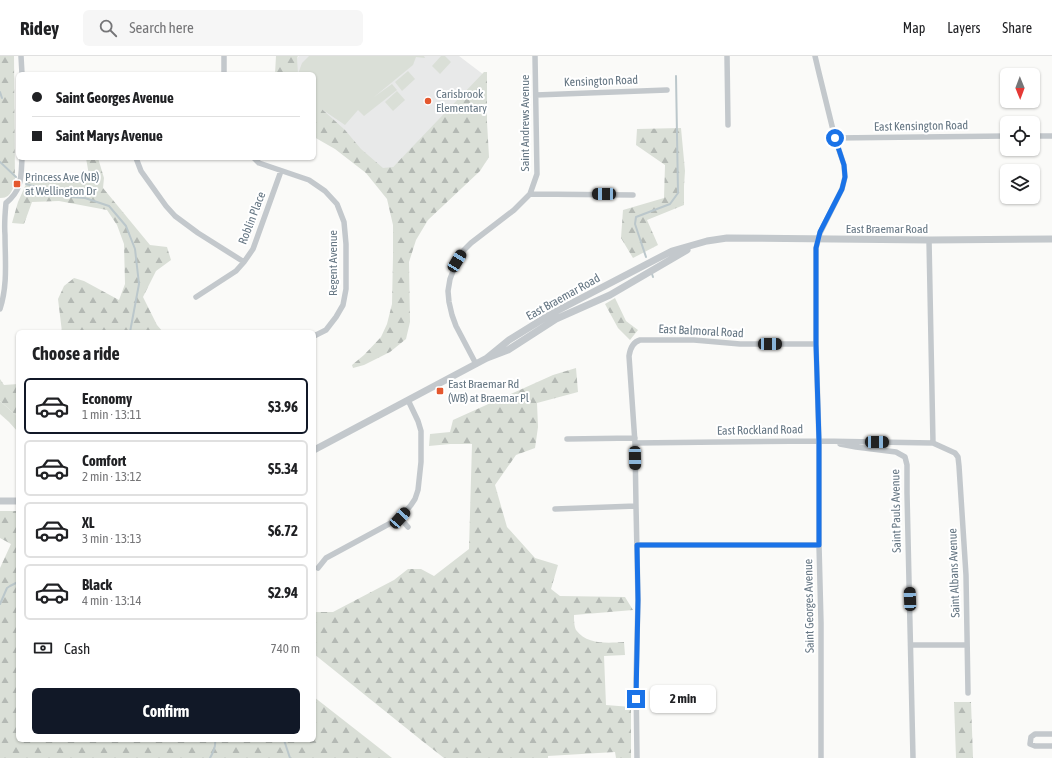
<!DOCTYPE html>
<meta charset="utf-8">
<style>
body{margin:0;font-family:"Asap Condensed",sans-serif;background:#f6f6f6;color:#202124;height:100vh;display:flex;flex-direction:column;font-size:15px;white-space:nowrap}
*{box-sizing:border-box;margin:0}
p{font-size:13px;color:#757577}
.icon{flex:none;width:22px;height:22px;fill:none;stroke:currentColor;stroke-width:2;stroke-linecap:round;stroke-linejoin:round}
.map{position:relative;flex:1;overflow:hidden}
.side{position:absolute;left:16px;top:274px;width:300px;height:412px;display:flex;flex-direction:column;background:#fff;border-radius:6px;box-shadow:0 1px 3px #0004}
.side>*{flex:none}
.guide{position:absolute;left:16px;top:16px;width:300px;height:88px;border-radius:6px;box-shadow:0 1px 3px #0004;display:grid;align-content:center;height:88px;padding:0 16px;background:#fff}
.needle{width:26px;rotate:179deg}
.tools{position:absolute;left:1000px;top:12px;display:grid;gap:8px}
.tools a{display:grid;place-items:center;width:40px;height:40px;border-radius:6px;background:#fff;box-shadow:0 1px 3px #0004;font-size:20px}
.end{position:absolute;width:18px;height:18px;margin:-9px;border:5px solid #1a73e8;background:#fff;box-shadow:0 0 0 2px #fff}
.from{border-radius:50%}
.bubble{position:absolute;height:28px;border-radius:6px;background:#fff;box-shadow:0 1px 3px #0004;font-size:13px;font-weight:700;line-height:28px;text-align:center}
.car{position:absolute;width:12px;height:24px;margin:-12px -6px;border-radius:5px;box-shadow:0 0 3px 1px #0007;background:linear-gradient(#222 24%,#8ab4d8 0 40%,#222 0 76%,#8ab4d8 0 86%,#222 0)}
.guide b{display:flex;align-items:center;gap:14px;height:38px;font-size:15px}
.guide b+b{border-top:1px solid #e0e0e0}
.guide i{width:10px;height:10px;background:#202124}
ul{padding:0;list-style:none}
li{display:flex;align-items:center;gap:12px;height:56px;margin:0 8px 6px;padding:0 8px;border:2px solid #e0e0e0;border-radius:6px}
li div{flex:1}
li b{display:block;font-size:15px}
li em{font-style:normal;font-weight:700}
li.current{border-color:#111827}
li>.icon{width:36px;height:36px;stroke-width:1.5}
h2{padding:0 16px;font-size:18px;line-height:48px}
.pay{display:flex;align-items:center;gap:10px;height:44px;padding:0 16px;font-size:15px}
.pay p{margin-inline-start:auto}
.action{display:flex;gap:8px;margin-top:auto;padding:8px 16px}
.action a{flex:1;height:46px;border-radius:6px;background:#111827;color:#fff;font-size:16px;font-weight:700;line-height:46px;text-align:center}
header{display:flex;align-items:center;gap:24px;box-sizing:border-box;height:56px;padding:0 20px;background:#fff;border-bottom:1px solid #e0e0e0}
header strong{font-size:19px}
nav{display:flex;gap:22px;margin-inline-start:auto;font-size:14px}
.search{width:280px;height:36px;background:#f6f6f6;display:flex;align-items:center;gap:10px;box-sizing:border-box;padding:0 14px;border-radius:6px;color:#757577;font-size:15px}
.map>svg:first-child{display:block}
.built{fill:#e8e9e9}
.green{fill:#dadfd7}
.forest{fill:url(#forest-firs)}
.lines{fill:none;stroke-linecap:round;stroke-linejoin:round}
.stream{stroke:#bbc7cb;stroke-width:2}
.minor{stroke:#c3c8cc;stroke-width:5.5}
.tertiary{stroke:#c3c8cc;stroke-width:7}
.route{stroke:#1a73e8;stroke-width:5}
.poi-dot{fill:#e4572e;stroke:#fff;stroke-width:1.5}
.labels{text-anchor:middle;dominant-baseline:central;stroke-width:4;stroke-linejoin:round;paint-order:stroke}
.street-label{font-size:12px;fill:#657683;stroke:#fff}
.poi-label{font-size:12px;fill:#657683;stroke:#fff;text-anchor:start}
</style>
<header>
<strong>Ridey</strong>
<div class="search"><svg class="icon" aria-label="search" viewBox="0 0 24 24"><circle cx="10" cy="10" r="6"/><path d="M15 15l6 6"/></svg>Search here</div>
<nav><a>Map</a><a>Layers</a><a>Share</a></nav>
</header>
<div class="map">
<svg width="1052" height="702" viewBox="0 0 1052 702">
<defs>
<pattern id="forest-firs" width="22" height="20" patternUnits="userSpaceOnUse"><rect width="22" height="20" fill="#dadfd7"/><path d="M5 1l3.5 6h-7zM16 11l3.5 6h-7z" fill="#b4b9b4"/></pattern>
</defs>
<rect width="100%" height="100%" fill="#fafaf8"/>
<!-- built -->
<path class="built" d="M299,0H459L484,19L386,118L314,54V18H291L289,10Z"/>
<!-- green -->
<path class="green" d="M309,0H424L425,2L416,1L413,9L374,41L392,28L397,34L364,60L358,54L345,69L314,48V18H298L302,7Z
M441,0H445L451,6L440,18L432,10Z
M408,15L415,23L402,35L395,26Z
M397,35L405,44L393,55L385,46Z
M0,345L18,361V376L9,366L0,358Z"/>
<!-- forest -->
<path class="forest" d="M0,0H14L15,128C11,136 10,142 0,142Z
M276,0H298L297,2L298,18H275Z
M484,16H487V66L489,101L480,115L428,164L416,184L409,206L410,266L406,283L390,296L364,309L353,312L352,309L364,299L381,281L387,268L392,248L393,200V169L387,143L366,117L335,93L314,81V46L345,74L361,93L383,112L393,111Z
M681,72L685,115L684,130V149L647,164L658,189L633,202L621,182L623,154L664,142L665,109L636,89L637,73Z
M86,102H98L104,122L103,132L150,189L167,191L171,204L156,215L143,241L157,269L163,276H62L58,243L64,230L74,222L84,225L119,244L125,228L124,188L117,169L107,154L59,145L32,146L24,168L12,167L18,146L27,126L90,125Z
M615,242L626,265L638,274L630,284L618,272L605,248Z
M576,312L578,336L537,347L538,371L535,392L516,399L495,429L507,471L535,502L558,509L551,533L560,540L625,541L633,554L574,559C574,563 574,570 576,574C587,589 608,587 624,586L625,599L604,600L606,649L631,651V702H616L615,696L548,700V702H444L421,684L314,598V556H333L394,524L408,513H421L434,520L469,493L472,388H450L429,390L430,378L450,376L453,364L553,319Z
M0,323L4,329L18,328V361L0,345Z
M0,455H18V684H314V641L392,702H0V512L11,488L0,482Z
M971,646L973,702H956L954,646Z"/>
<g class="lines">
<!-- stream -->
<path class="stream" d="M0,36L2,42
M0,106L16,121
M26,128L70,141L85,142L109,150L126,170L135,193L139,228L130,276
M646,201L635,168L636,161L670,148L678,137L676,20
M652,218L653,221
M0,548L7,532L10,530L18,526
M284,684L290,702
M210,702C213,697 216,690 215,684"/>
<!-- minor -->
<path class="minor" d="M21,0L22,18
M727,0L728,69
M815,0L819,17L835,82L844,109L845,121L842,133L820,177L816,192V288L819,385V489L821,567V702
M224,18V0
M536,39L667,34
M1033,80H1052
M835,82L1007,80
M136,102L141,115L166,150L175,160L198,177L244,206
M254,102L259,107L309,124L325,135L337,148L344,166L346,188V233L343,249L336,261L326,274L314,280
M530,138L633,139
M929,184L933,387
M196,241L236,215L244,206L253,193L281,115
M0,253C8,229 5,203 5,179C4,168 5,158 6,147C22,134 21,122 22,102
M476,308L456,270L452,259L449,246L448,235L450,223L457,205L463,195L471,187L514,154L530,138L537,118L535,0
M567,383L635,382
M635,387L819,385L933,387L955,397L958,401L959,410L966,519L968,637
M840,388L856,391L896,396L905,401L907,409V437L913,702
M555,453L636,450
M400,462L408,471
M637,489H819
M318,512L326,502L400,462L411,449L415,443L418,434L421,406V375L418,365L408,344
M911,589H967
M1052,678H1035L1031,681L1030,688L1035,690H1052
M637,702L636,623L638,544L636,450L635,387L629,300C630,293 633,286 640,284H694L740,288H816"/>
<!-- tertiary -->
<path class="tertiary" d="M487,302L509,284L551,258L672,195L707,185L727,182L929,184L1052,183
M314,394L487,302L508,294L556,263L610,239L687,194
M0,445H18"/>
</g>
<g class="lines">
<!-- route -->
<path class="route" d="M636,643L638,544L637,489H819V385L816,288V192L820,176L842,133L845,121L844,109L835,82"/>
</g>
<!-- markers -->
<g class="poi-dot">
<circle cx="428" cy="45" r="4"/>
<rect x="13" y="124" width="8" height="8" rx="2"/>
<rect x="436" y="331" width="8" height="8" rx="2"/>
</g>
<g class="labels">
<!-- street labels -->
<g class="street-label">
<text transform="translate(601 25) rotate(-2)">Kensington Road</text>
<text transform="translate(525 67) rotate(-90)">Saint Andrews Avenue</text>
<text transform="translate(921 70) rotate(-1)">East Kensington Road</text>
<text transform="translate(252 162) rotate(-69)">Roblin Place</text>
<text x="887" y="173">East Braemar Road</text>
<text transform="translate(333 207) rotate(-90)">Regent Avenue</text>
<text transform="translate(563 241) rotate(-29)">East Braemar Road</text>
<text transform="translate(701 275) rotate(3)">East Balmoral Road</text>
<text transform="translate(760 374) rotate(-1)">East Rockland Road</text>
<text transform="translate(896 455) rotate(-91)">Saint Pauls Avenue</text>
<text transform="translate(954 517) rotate(-92)">Saint Albans Avenue</text>
<text transform="translate(809 550) rotate(-91)">Saint Georges Avenue</text>
</g>
<!-- poi labels -->
<g class="poi-label">
<text x="436" y="38">Carisbrook<tspan x="436" dy="14">Elementary</tspan></text>
<text x="25" y="121">Princess Ave (NB)<tspan x="25" dy="14">at Wellington Dr</tspan></text>
<text x="448" y="328">East Braemar Rd<tspan x="448" dy="14">(WB) at Braemar Pl</tspan></text>
</g>
</g>
</svg>
<div class="tools">
<a><svg class="needle" viewBox="-14 -14 28 28"><path d="M0-13l5 13h-10z" fill="#e53935"/><path d="M0 13l5-13h-10z" fill="#757577"/></svg></a>
<a><svg class="icon" aria-label="locate" viewBox="0 0 24 24"><circle cx="12" cy="12" r="6"/><path d="M12 2v4M12 18v4M2 12h4M18 12h4"/></svg></a>
<a><svg class="icon" aria-label="layers" viewBox="0 0 24 24"><path d="M12 4l9 5-9 5-9-5zM3 14l9 5 9-5"/></svg></a>
</div>
<i class="end from" style="left:835px;top:82px"></i>
<i class="end" style="left:636px;top:643px"></i>
<div class="bubble" style="left:650px;top:629px;width:66px">2 min</div>
<i class="car" style="left:604px;top:138px;rotate:270deg"></i>
<i class="car" style="left:457px;top:205px;rotate:31deg"></i>
<i class="car" style="left:770px;top:288px;rotate:90deg"></i>
<i class="car" style="left:877px;top:386px;rotate:91deg"></i>
<i class="car" style="left:635px;top:402px;rotate:179deg"></i>
<i class="car" style="left:400px;top:462px;rotate:42deg"></i>
<i class="car" style="left:910px;top:543px;rotate:358deg"></i>
<div class="guide">
<b><i class="from"></i>Saint Georges Avenue</b>
<b><i></i>Saint Marys Avenue</b>
</div>
<section class="side">
<h2>Choose a ride</h2>
<ul>
<li class="current"><svg class="icon" aria-label="car" viewBox="0 0 24 24"><path d="M5 17H2v-5l4-1 3-4h7l3 4 3 1v5h-3M9 17h6M6 11h13"/><circle cx="7" cy="17" r="2"/><circle cx="17" cy="17" r="2"/></svg><div><b>Economy</b><p>1 min · 13:11</p></div><em>$3.96</em></li>
<li><svg class="icon" aria-label="car" viewBox="0 0 24 24"><path d="M5 17H2v-5l4-1 3-4h7l3 4 3 1v5h-3M9 17h6M6 11h13"/><circle cx="7" cy="17" r="2"/><circle cx="17" cy="17" r="2"/></svg><div><b>Comfort</b><p>2 min · 13:12</p></div><em>$5.34</em></li>
<li><svg class="icon" aria-label="car" viewBox="0 0 24 24"><path d="M5 17H2v-5l4-1 3-4h7l3 4 3 1v5h-3M9 17h6M6 11h13"/><circle cx="7" cy="17" r="2"/><circle cx="17" cy="17" r="2"/></svg><div><b>XL</b><p>3 min · 13:13</p></div><em>$6.72</em></li>
<li><svg class="icon" aria-label="car" viewBox="0 0 24 24"><path d="M5 17H2v-5l4-1 3-4h7l3 4 3 1v5h-3M9 17h6M6 11h13"/><circle cx="7" cy="17" r="2"/><circle cx="17" cy="17" r="2"/></svg><div><b>Black</b><p>4 min · 13:14</p></div><em>$2.94</em></li>
</ul>
<div class="pay"><svg class="icon" aria-label="cash" viewBox="0 0 24 24"><path d="M3 7h18v10H3z"/><circle cx="12" cy="12" r="2"/></svg>Cash<p>740 m</p></div>
<div class="action"><a>Confirm</a></div>
</section>
</div>
